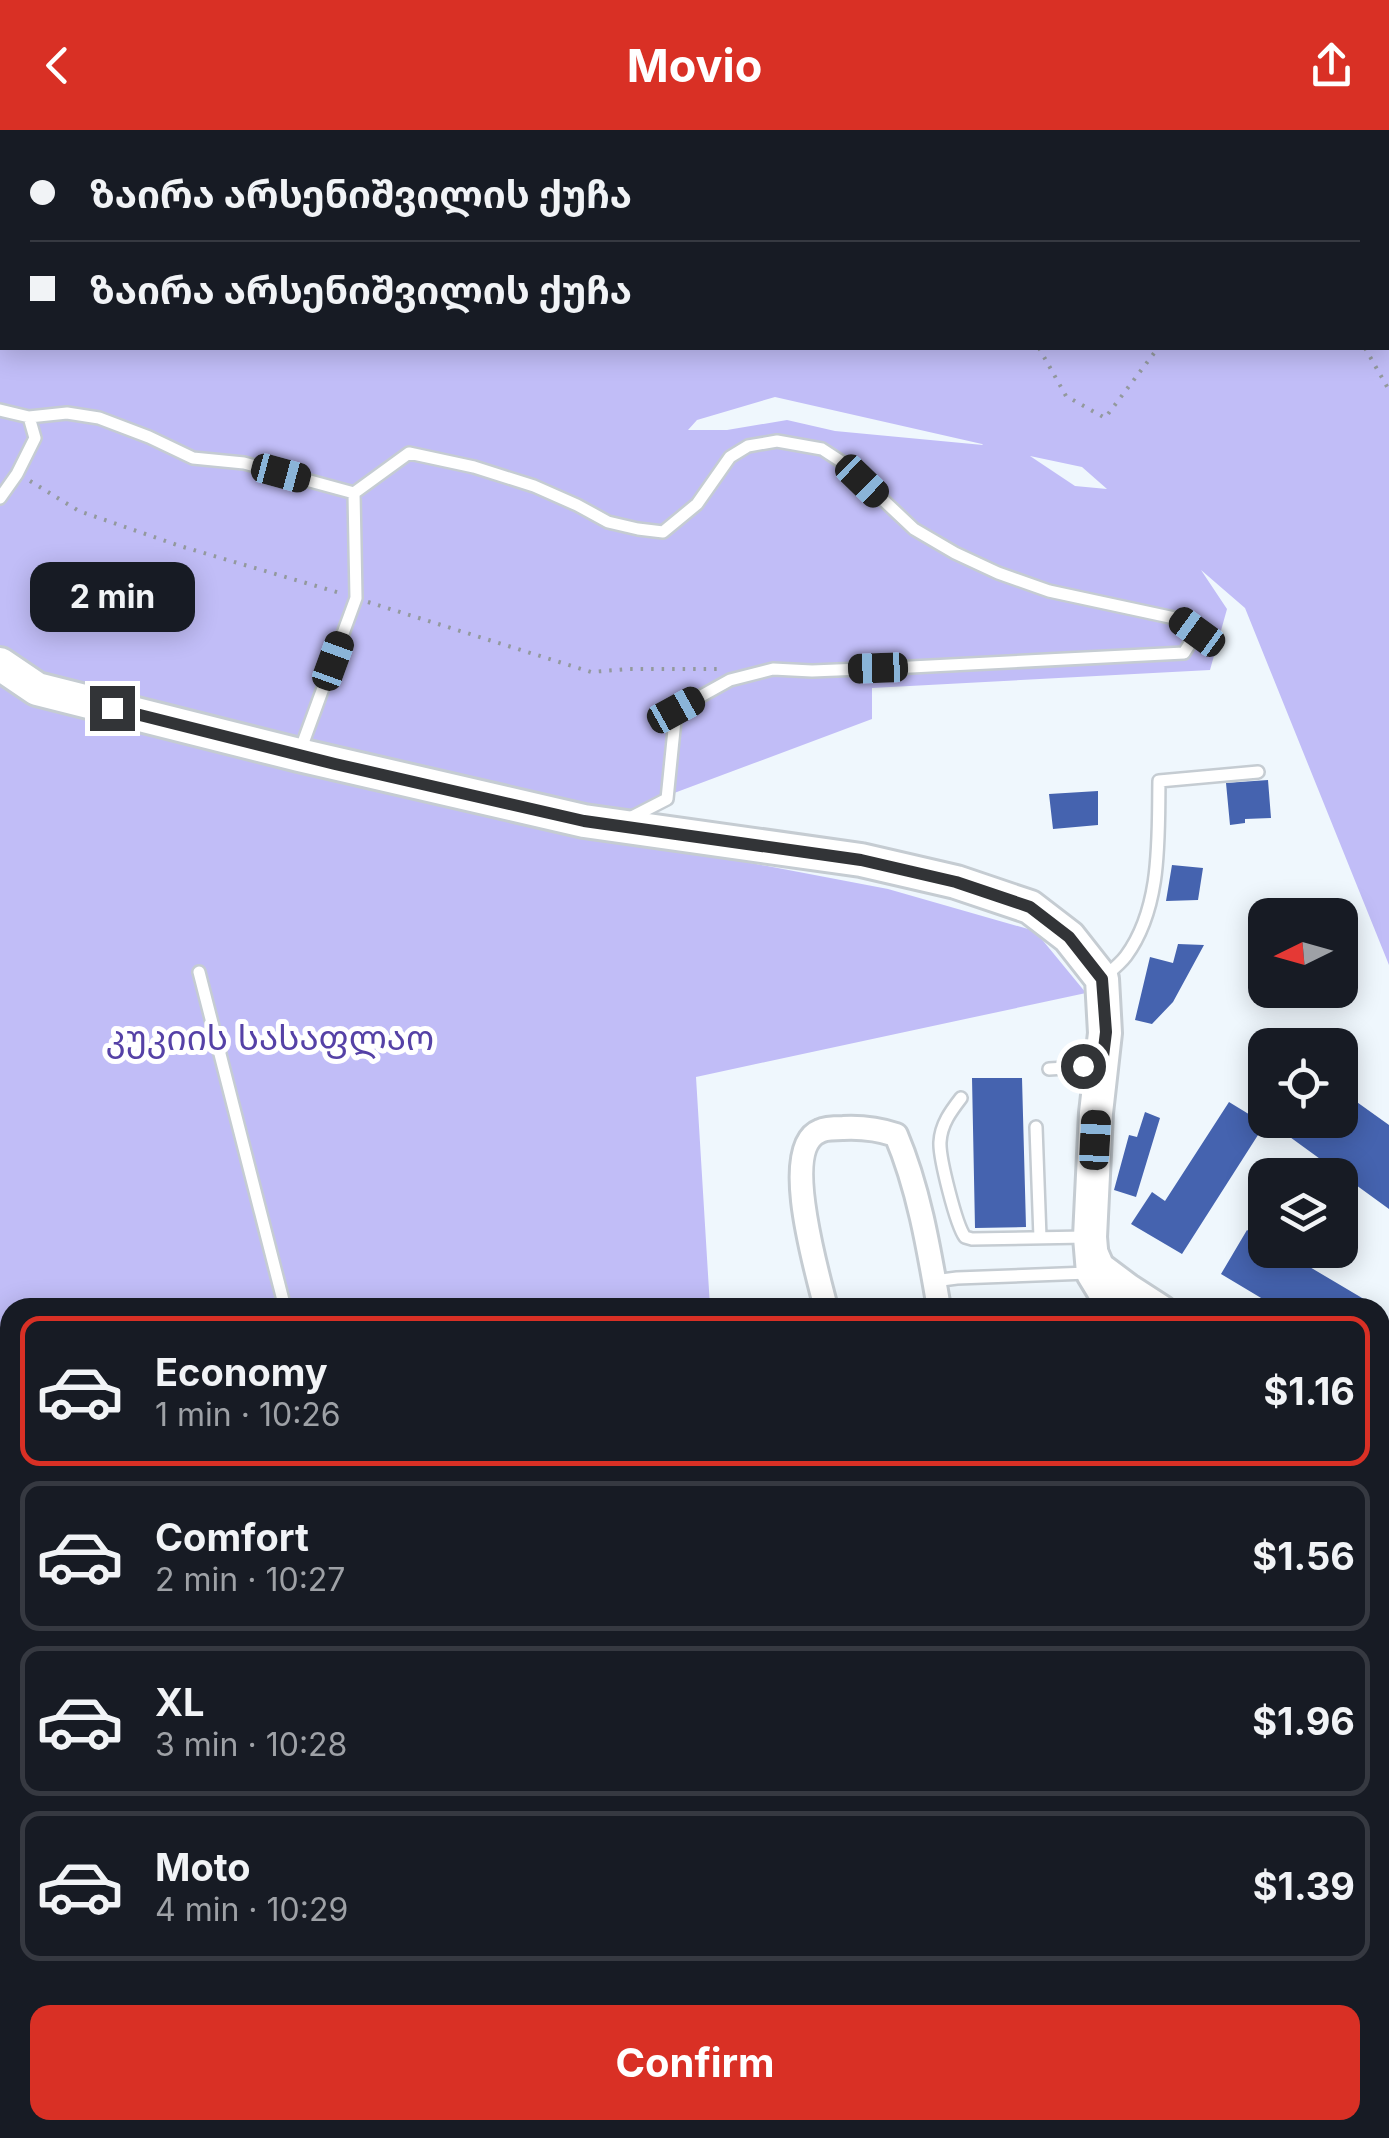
<!DOCTYPE html>
<meta charset="utf-8">
<style>
body{margin:0;font-family:Inter,"Noto Sans Georgian",sans-serif;background:#20242c;color:#f1f3f6;height:100vh;display:flex;flex-direction:column;font-size:38px;white-space:nowrap}
*{box-sizing:border-box;margin:0}
p{font-size:32px;color:#9ea1a6}
.icon{flex:none;width:55px;height:55px;fill:none;stroke:currentColor;stroke-width:2;stroke-linecap:round;stroke-linejoin:round}
.map{position:relative;flex:1;overflow:hidden}
.side{position:absolute;left:0px;top:1168px;width:1390px;height:842px;display:flex;flex-direction:column;background:#171b24;border-radius:30px 30px 0 0;box-shadow:0 5px 25px #0003}
.side>*{flex:none}
.top-card{position:absolute;left:0px;top:0px;width:1390px;height:220px;box-shadow:0 5px 25px #0003;display:grid;align-content:center;height:220px;padding:0 30px;background:#171b24}
.needle{width:65px;rotate:265deg}
.tools{position:absolute;left:1248px;top:768px;display:grid;gap:20px}
.tools a{display:grid;place-items:center;width:110px;height:110px;border-radius:20px;background:#171b24;box-shadow:0 5px 25px #0003;font-size:50px}
.end{position:absolute;width:45px;height:45px;margin:-22px;border:12px solid #323437;background:#fff;box-shadow:0 0 0 5px #fff}
.from{border-radius:50%}
.bubble{position:absolute;height:70px;border-radius:20px;background:#171b24;box-shadow:0 5px 25px #0003;font-size:32px;font-weight:700;line-height:70px;text-align:center}
.car{position:absolute;width:30px;height:60px;margin:-30px -15px;border-radius:12px;box-shadow:0 0 8px 2px #0007;background:linear-gradient(#222 24%,#8ab4d8 0 40%,#222 0 76%,#8ab4d8 0 86%,#222 0)}
.top-card b{display:flex;align-items:center;gap:35px;height:95px;font-size:38px}
.top-card b+b{border-top:2px solid #363941}
.top-card i{width:25px;height:25px;background:#f1f3f6}
ul{padding:18px 0 0;list-style:none}
li{display:flex;align-items:center;gap:30px;height:150px;margin:0 20px 15px;padding:0 10px;border:5px solid #363941;border-radius:20px}
li div{flex:1}
li b{display:block;font-size:38px}
li em{font-style:normal;font-weight:700}
li.on{border-color:#d93025}
li>.icon{width:90px;height:90px;stroke-width:1.5}
.button{display:flex;gap:20px;margin-top:auto;padding:20px 30px}
.button a{flex:1;height:115px;border-radius:20px;background:#d93025;color:#fff;font-size:40px;font-weight:700;line-height:115px;text-align:center}
header{display:flex;justify-content:space-between;align-items:center;height:130px;padding:0 30px;background:#d93025;color:#fff;font-size:45px;font-weight:700}
.map>svg:first-child{display:block}
.green{fill:#c1bdf7;fill-rule:evenodd}
.building{fill:#4563af}
.lines{fill:none;stroke-linecap:round;stroke-linejoin:round}
.lane-casing{stroke:#c5ccd2;stroke-width:16}
.street-casing{stroke:#c5ccd2;stroke-width:28}
.secondary-casing{stroke:#c5ccd2;stroke-width:38}
.path{stroke:#93999d;stroke-width:4;stroke-dasharray:2.5 8;stroke-linecap:butt}
.lane{stroke:#fff;stroke-width:11}
.street{stroke:#fff;stroke-width:22}
.secondary{stroke:#fff;stroke-width:32}
.route{stroke:#323437;stroke-width:12}
.labels{text-anchor:middle;dominant-baseline:central;stroke-width:10;stroke-linejoin:round;paint-order:stroke}
.park-label{font-size:35px;fill:#5541a6;stroke:#fff}
</style>
<header><svg class="icon" aria-label="back" viewBox="0 0 24 24"><path d="M15 5l-7 7 7 7"/></svg>Movio<svg class="icon" aria-label="share" viewBox="0 0 24 24"><path d="M12 15V3M7 8l5-5 5 5M5 13v7h14v-7"/></svg></header>
<div class="map">
<svg width="1389" height="2008" viewBox="0 0 1389 2008">
<rect width="100%" height="100%" fill="#eff7fd"/>
<!-- green -->
<path class="green" d="M0,0H1389V835L1245,478L1201,440L1227,479L1210,540L872,558V589L602,690L41,549L0,515V77L2,79V218H1388V2H2V53L0,51ZM775,267L982,314L983,315L835,301L787,290L727,300H688L697,290ZM1030,326L1082,337L1107,359L1075,356Z
M0,549L683,720L888,759L1035,801L1086,863L696,947L710,1177L10,1178V1884H0Z
M109,2000H223L208,2008H111Z
M243,2000H787L786,2008H329Z"/>
<!-- building -->
<path class="building" d="M1268,650L1271,688L1245,689V693L1230,695L1226,653Z
M1098,661V695L1053,699L1049,664Z
M1172,735L1203,738L1198,770L1166,771Z
M1178,814L1204,815L1173,872L1152,894L1135,890L1150,827L1173,833Z
M972,948H1022L1026,1097L975,1098Z
M1340,960L1389,995V1079L1283,1002L1291,990H1340Z
M1229,972L1265,994L1182,1124L1131,1094L1152,1062L1165,1071Z
M1145,982L1160,988L1136,1067L1114,1060L1129,1005L1137,1007Z
M1247,1100L1265,1111V1120H1281L1379,1178H1278L1221,1144Z"/>
<g class="lines">
<defs>
<path id="lane" d="M0,280L29,287L67,283L99,288L149,307L193,328L244,333L354,363
M0,368L17,344L35,308L29,287
M300,621L356,468L354,363L409,323L474,337L534,356L577,375L608,392L638,399L663,402L697,374L730,327L748,316L777,311L822,319L845,334L914,399L955,423L998,443L1049,461L1179,489L1197,502L1184,523L911,537L812,541L773,539L730,550L676,580L667,669L628,689
M199,842L285,1178
M1104,847C1111,841 1120,834 1126,826C1162,777 1158,708 1159,651L1258,642
M1049,939L1098,936
M961,968C951,981 941,994 940,1012C939,1027 956,1095 965,1107L972,1109L1086,1107
M1036,997L1040,1108
M934,1151L957,1148L1088,1143
M1380,1265L1389,1258
M42,2000L43,2008
M495,2000L497,2008
M760,2008L762,2000
M1292,2008L1293,2000"/>
<path id="street" d="M1095,1119L1102,1135L1130,1156L1164,1178
M826,1178C818,1145 779,1017 820,1001C826,998 837,998 843,998C862,997 878,999 896,1005C919,1059 929,1120 939,1178
M1380,1354L1389,1350
M1372,2000L1373,2008
M927,2008L930,2000
M1131,2008L1132,2000
M1185,2008L1209,2000"/>
<path id="secondary" d="M0,534L37,559L299,625L584,691L861,730L956,752L1030,777L1069,807L1102,849L1105,903L1096,983L1090,1107L1093,1143L1107,1166L1122,1178
M1380,1696L1389,1695"/>
</defs>
<!-- lane casing -->
<use href="#lane" class="lane-casing"/>
<!-- street casing -->
<use href="#street" class="street-casing"/>
<!-- secondary casing -->
<use href="#secondary" class="secondary-casing"/>
<!-- path -->
<path class="path" d="M837,0L839,2
M1039,218L1066,266L1105,288L1158,218
M1365,218L1389,260
M30,351L79,381L180,416L340,463
M368,472L591,542L628,539H718"/>
<!-- lane -->
<use href="#lane" class="lane"/>
<!-- street -->
<use href="#street" class="street"/>
<!-- secondary -->
<use href="#secondary" class="secondary"/>
</g>
<g class="lines">
<!-- route -->
<path class="route" d="M112,578L335,634L584,691L861,730L956,752L1030,777L1069,807L1102,849L1106,902L1102,935L1083,936"/>
</g>
<g class="labels">
<!-- park labels -->
<g class="park-label">
<text x="270" y="907">კუკიის სასაფლაო</text>
</g>
</g>
</svg>
<div class="tools">
<a><svg class="needle" viewBox="-14 -14 28 28"><path d="M0-13l5 13h-10z" fill="#e53935"/><path d="M0 13l5-13h-10z" fill="#9ea1a6"/></svg></a>
<a><svg class="icon" aria-label="locate" viewBox="0 0 24 24"><circle cx="12" cy="12" r="6"/><path d="M12 2v4M12 18v4M2 12h4M18 12h4"/></svg></a>
<a><svg class="icon" aria-label="layers" viewBox="0 0 24 24"><path d="M12 4l9 5-9 5-9-5zM3 14l9 5 9-5"/></svg></a>
</div>
<i class="end from" style="left:1083px;top:936px"></i>
<i class="end" style="left:112px;top:578px"></i>
<div class="bubble" style="left:30px;top:432px;width:165px">2 min</div>
<i class="car" style="left:281px;top:343px;rotate:105deg"></i>
<i class="car" style="left:862px;top:351px;rotate:134deg"></i>
<i class="car" style="left:1197px;top:502px;rotate:306deg"></i>
<i class="car" style="left:333px;top:531px;rotate:20deg"></i>
<i class="car" style="left:878px;top:538px;rotate:268deg"></i>
<i class="car" style="left:676px;top:580px;rotate:61deg"></i>
<i class="car" style="left:1095px;top:1010px;rotate:3deg"></i>
<div class="top-card">
<b><i class="from"></i>ზაირა არსენიშვილის ქუჩა</b>
<b><i></i>ზაირა არსენიშვილის ქუჩა</b>
</div>
<section class="side">
<ul>
<li class="on"><svg class="icon" aria-label="car" viewBox="0 0 24 24"><path d="M5 17H2v-5l4-1 3-4h7l3 4 3 1v5h-3M9 17h6M6 11h13"/><circle cx="7" cy="17" r="2"/><circle cx="17" cy="17" r="2"/></svg><div><b>Economy</b><p>1 min · 10:26</p></div><em>$1.16</em></li>
<li><svg class="icon" aria-label="car" viewBox="0 0 24 24"><path d="M5 17H2v-5l4-1 3-4h7l3 4 3 1v5h-3M9 17h6M6 11h13"/><circle cx="7" cy="17" r="2"/><circle cx="17" cy="17" r="2"/></svg><div><b>Comfort</b><p>2 min · 10:27</p></div><em>$1.56</em></li>
<li><svg class="icon" aria-label="car" viewBox="0 0 24 24"><path d="M5 17H2v-5l4-1 3-4h7l3 4 3 1v5h-3M9 17h6M6 11h13"/><circle cx="7" cy="17" r="2"/><circle cx="17" cy="17" r="2"/></svg><div><b>XL</b><p>3 min · 10:28</p></div><em>$1.96</em></li>
<li><svg class="icon" aria-label="car" viewBox="0 0 24 24"><path d="M5 17H2v-5l4-1 3-4h7l3 4 3 1v5h-3M9 17h6M6 11h13"/><circle cx="7" cy="17" r="2"/><circle cx="17" cy="17" r="2"/></svg><div><b>Moto</b><p>4 min · 10:29</p></div><em>$1.39</em></li>
</ul>
<div class="button"><a>Confirm</a></div>
</section>
</div>
